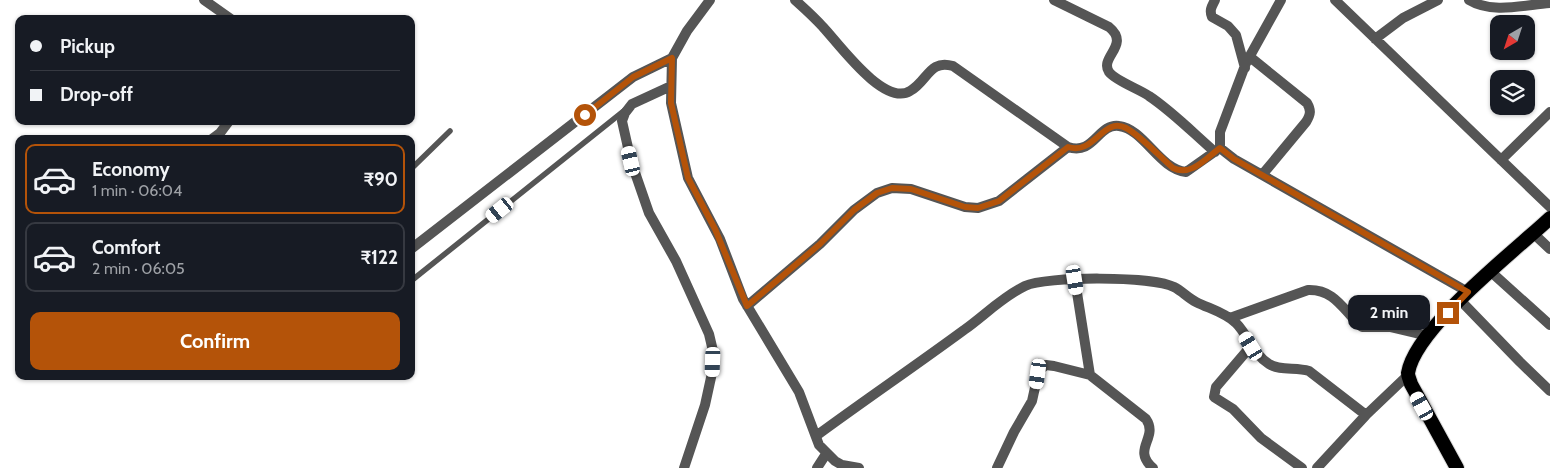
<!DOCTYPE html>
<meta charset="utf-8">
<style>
body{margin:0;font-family:Cabin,sans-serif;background:#20242c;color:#f1f3f6;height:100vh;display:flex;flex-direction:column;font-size:19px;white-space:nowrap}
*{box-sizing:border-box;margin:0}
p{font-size:16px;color:#9ea1a6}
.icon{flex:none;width:28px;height:28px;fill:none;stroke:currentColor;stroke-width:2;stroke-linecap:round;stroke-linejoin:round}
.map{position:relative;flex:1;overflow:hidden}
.drawer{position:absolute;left:15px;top:135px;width:400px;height:245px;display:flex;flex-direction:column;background:#171b24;border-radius:10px;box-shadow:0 1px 4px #0004}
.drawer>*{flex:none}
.banner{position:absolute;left:15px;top:15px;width:400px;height:110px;border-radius:10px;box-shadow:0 1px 4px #0004;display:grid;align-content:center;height:110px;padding:0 15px;background:#171b24}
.needle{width:32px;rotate:219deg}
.tools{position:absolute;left:1490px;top:15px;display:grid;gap:10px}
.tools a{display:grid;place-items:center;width:45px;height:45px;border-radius:10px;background:#171b24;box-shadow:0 1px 4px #0004;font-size:25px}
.end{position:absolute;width:22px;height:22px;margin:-11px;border:6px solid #b45309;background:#fff;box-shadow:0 0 0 2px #fff}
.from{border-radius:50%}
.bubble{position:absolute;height:35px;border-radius:10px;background:#171b24;box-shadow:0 1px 4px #0004;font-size:16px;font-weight:800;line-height:35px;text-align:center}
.car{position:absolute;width:15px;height:30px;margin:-15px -8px;border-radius:6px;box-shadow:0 0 4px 1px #0007;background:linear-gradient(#fff 24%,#345 0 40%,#fff 0 76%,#345 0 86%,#fff 0)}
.banner b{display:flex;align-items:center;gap:18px;height:48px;font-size:19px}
.banner b+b{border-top:1px solid #363941}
.banner i{width:12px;height:12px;background:#f1f3f6}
ul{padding:9px 0 0;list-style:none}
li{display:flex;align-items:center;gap:15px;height:70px;margin:0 10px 8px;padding:0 5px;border:2px solid #363941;border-radius:10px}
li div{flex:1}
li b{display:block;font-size:19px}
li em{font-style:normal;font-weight:800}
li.on{border-color:#b45309}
li>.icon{width:45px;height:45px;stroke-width:1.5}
.button{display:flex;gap:10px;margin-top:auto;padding:10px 15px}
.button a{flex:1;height:58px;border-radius:10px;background:#b45309;color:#fff;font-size:20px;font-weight:800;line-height:58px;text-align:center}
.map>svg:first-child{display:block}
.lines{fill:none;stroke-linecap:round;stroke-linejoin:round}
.trunk-casing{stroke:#dbdbdb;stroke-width:16}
.service{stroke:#555;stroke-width:5.5}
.minor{stroke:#555;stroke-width:10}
.trunk{stroke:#000;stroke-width:14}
.route{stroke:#b45309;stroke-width:6}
</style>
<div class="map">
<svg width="1550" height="468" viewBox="0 0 1550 468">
<rect width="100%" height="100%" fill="#fff"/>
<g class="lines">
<defs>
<path id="trunk" d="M1457,468L1411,384C1410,380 1408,377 1408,373C1415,328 1516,250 1550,218"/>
</defs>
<!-- trunk casing -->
<use href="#trunk" class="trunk-casing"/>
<!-- service -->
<path class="service" d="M411,169L450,131
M411,281L625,110"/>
<!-- minor -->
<path class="minor" d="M204,0L231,19
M710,0L687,31L672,58L671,103L688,178L720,239L743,299L799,392L819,445L835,461L842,465L859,468
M795,0C805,9 814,17 823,27C839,44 884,107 910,91C928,81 929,59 953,66L1068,147C1094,156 1098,123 1119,126C1144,129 1159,169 1186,172L1220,148
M1054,0L1109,27C1131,45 1099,57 1109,72C1116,81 1139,89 1149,96C1173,112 1193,133 1215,152
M1215,0C1212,6 1209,10 1212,17L1228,26L1236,35L1245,68
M1281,0L1246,63L1220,132V148L1234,159L1468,292
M1335,0L1550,207
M1469,0C1492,14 1524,5 1550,3
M1375,39L1403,18L1438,0
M1250,57L1307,103C1311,110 1311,114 1306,122L1262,175
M671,86L632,104L625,113L622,121L631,161L649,213L676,261L709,334L713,351L712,373L705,405L684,468
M212,139L220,133L229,121
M1501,160L1550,112
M1534,234L1550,249
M411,249L633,77L672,58
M1490,271L1550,325
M1075,280L1090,375L1146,419C1159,438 1131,449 1153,468
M1460,300L1520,362L1550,391
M747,306L820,244L854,210L877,193L892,188L911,189L965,207L978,208L999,201L1068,147
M1230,318L1308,290C1336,289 1344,312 1362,327H1390L1428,336
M1251,346L1216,387L1214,397L1233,409L1261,438L1302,468
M816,436C865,400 915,366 964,330C984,316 1002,297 1025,286C1046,276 1153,276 1174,287C1182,291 1188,298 1196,302C1210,309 1224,312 1236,323C1248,335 1253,354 1269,364C1280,371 1296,367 1309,371L1366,415
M817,468L826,454
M997,468L1014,432L1032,401L1038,374L1042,368L1046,365L1054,366L1090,375
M1317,468L1366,415L1408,375"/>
<!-- trunk -->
<use href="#trunk" class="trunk"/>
</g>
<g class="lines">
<!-- route -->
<path class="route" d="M585,115L633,77L672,58L671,103L688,178L715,229L747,306L820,244L854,210L877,193L892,188L911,189L965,207L978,208L999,201L1068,147C1094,156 1103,116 1126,128C1141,136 1159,156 1173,168C1191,177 1206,158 1220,148L1234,159L1468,292L1448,313"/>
</g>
</svg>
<div class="tools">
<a><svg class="needle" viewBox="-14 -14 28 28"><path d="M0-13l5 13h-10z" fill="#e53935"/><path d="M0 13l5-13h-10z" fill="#9ea1a6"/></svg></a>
<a><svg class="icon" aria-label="layers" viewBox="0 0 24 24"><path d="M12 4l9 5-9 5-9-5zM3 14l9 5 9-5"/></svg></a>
</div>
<i class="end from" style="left:585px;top:115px"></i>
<i class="end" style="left:1448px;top:313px"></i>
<div class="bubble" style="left:1348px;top:295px;width:82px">2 min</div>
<i class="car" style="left:631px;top:161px;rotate:347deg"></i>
<i class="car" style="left:500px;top:210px;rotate:231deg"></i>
<i class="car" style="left:1075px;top:280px;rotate:171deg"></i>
<i class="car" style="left:1251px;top:346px;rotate:329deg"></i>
<i class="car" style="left:713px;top:362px;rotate:182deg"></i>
<i class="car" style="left:1038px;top:374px;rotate:188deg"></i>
<i class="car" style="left:1422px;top:406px;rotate:331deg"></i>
<div class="banner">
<b><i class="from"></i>Pickup</b>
<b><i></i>Drop-off</b>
</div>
<section class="drawer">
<ul>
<li class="on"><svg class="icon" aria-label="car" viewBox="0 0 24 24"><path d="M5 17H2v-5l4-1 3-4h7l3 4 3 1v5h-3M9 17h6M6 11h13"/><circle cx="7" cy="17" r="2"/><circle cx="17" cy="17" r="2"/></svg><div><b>Economy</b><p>1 min · 06:04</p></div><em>₹90</em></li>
<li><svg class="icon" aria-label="car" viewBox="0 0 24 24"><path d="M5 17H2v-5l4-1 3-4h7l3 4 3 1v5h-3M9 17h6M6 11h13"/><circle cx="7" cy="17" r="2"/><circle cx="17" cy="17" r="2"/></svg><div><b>Comfort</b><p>2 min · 06:05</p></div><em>₹122</em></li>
</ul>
<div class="button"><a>Confirm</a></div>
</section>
</div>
